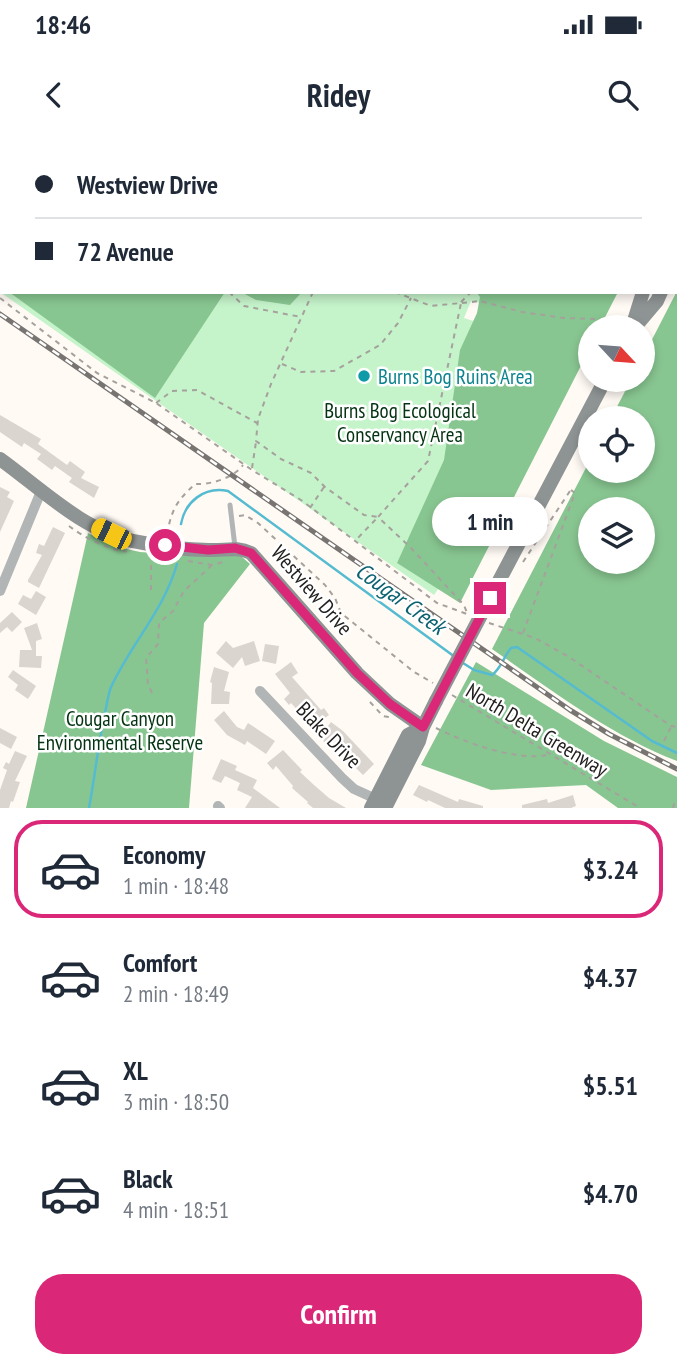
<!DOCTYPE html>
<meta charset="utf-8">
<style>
body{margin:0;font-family:"PT Sans Narrow",sans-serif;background:#f6f6f7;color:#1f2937;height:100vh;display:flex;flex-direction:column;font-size:26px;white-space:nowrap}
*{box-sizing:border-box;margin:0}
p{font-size:23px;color:#747a83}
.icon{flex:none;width:38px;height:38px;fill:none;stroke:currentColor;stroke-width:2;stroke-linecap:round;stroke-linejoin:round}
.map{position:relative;height:668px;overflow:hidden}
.panel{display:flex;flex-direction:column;background:#fff;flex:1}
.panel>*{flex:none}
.hud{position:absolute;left:0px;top:0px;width:677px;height:154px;box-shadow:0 4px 10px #0003;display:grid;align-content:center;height:154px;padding:0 35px;background:#fff}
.needle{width:46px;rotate:116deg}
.tools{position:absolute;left:578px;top:175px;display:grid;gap:14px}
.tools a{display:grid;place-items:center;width:77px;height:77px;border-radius:50%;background:#fff;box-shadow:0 4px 10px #0003;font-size:35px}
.end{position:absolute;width:32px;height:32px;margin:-16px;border:9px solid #db2777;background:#fff;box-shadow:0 0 0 4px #fff}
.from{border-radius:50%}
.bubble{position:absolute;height:49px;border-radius:24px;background:#fff;box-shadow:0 4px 10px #0003;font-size:23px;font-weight:600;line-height:49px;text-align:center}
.car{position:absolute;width:21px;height:42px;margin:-21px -10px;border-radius:9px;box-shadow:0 0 5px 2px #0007;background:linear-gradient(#f5c518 24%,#345 0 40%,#f5c518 0 76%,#345 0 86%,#f5c518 0)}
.hud b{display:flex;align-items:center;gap:24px;height:66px;font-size:26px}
.hud b+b{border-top:2px solid #e0e1e3}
.hud i{width:18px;height:18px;background:#1f2937}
ul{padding:12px 0 0;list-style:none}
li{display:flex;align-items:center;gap:21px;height:98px;margin:0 14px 10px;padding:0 21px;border:4px solid transparent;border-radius:28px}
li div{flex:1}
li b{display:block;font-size:26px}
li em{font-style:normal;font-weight:600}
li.on{border-color:#db2777}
li>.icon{width:63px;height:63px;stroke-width:1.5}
.action{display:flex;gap:14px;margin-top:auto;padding:14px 35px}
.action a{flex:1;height:80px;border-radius:28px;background:#db2777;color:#fff;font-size:28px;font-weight:600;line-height:80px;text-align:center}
.status{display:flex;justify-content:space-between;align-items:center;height:49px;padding:0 35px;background:#fff;direction:ltr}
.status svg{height:19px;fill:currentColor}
header{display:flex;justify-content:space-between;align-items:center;height:91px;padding:0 35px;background:#fff;font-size:32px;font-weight:600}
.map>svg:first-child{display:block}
.green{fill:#c5f3ca}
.forest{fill:#88c691;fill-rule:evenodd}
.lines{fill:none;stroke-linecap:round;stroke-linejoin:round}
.stream{stroke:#55bbd1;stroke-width:2.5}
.building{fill:#dbd5d0}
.path{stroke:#a5a19d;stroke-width:2;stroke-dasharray:5 5;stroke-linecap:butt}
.lane{stroke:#b1b5b6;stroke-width:5}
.street{stroke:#b1b5b6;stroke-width:10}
.secondary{stroke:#8e9394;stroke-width:14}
.rail-casing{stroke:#777471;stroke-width:5}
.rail{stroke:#fff;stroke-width:2.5;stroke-dasharray:8;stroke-linecap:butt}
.secondary-bridge{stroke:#8e9394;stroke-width:14}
.route{stroke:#db2777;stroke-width:9}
.culture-dot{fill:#0f9aa8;stroke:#fff;stroke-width:2.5}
.labels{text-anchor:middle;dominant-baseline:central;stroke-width:5;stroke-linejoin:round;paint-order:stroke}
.culture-label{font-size:21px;fill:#0d838f;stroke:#fff;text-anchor:start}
.park-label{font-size:21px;fill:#033311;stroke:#fff}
.street-label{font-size:21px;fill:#22201e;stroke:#fff}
.water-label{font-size:23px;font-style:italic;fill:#0b6271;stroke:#fff}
</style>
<div class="status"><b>18:46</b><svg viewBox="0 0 49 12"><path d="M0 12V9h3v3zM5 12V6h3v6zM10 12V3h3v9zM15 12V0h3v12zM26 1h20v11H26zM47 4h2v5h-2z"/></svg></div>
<header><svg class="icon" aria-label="back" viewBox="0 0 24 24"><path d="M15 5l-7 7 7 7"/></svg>Ridey<svg class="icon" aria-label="search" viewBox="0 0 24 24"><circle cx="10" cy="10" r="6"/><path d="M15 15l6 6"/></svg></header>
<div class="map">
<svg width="677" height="668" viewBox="0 0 677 668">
<rect width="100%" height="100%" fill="#fffaf4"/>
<!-- green -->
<path class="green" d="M0,0H366L2,2V152H476L475,154L597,176L594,183L471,161L464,178L577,214L519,329L434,455L0,152Z"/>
<!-- forest -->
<path class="forest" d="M0,0H567L569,2H2V147Z
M677,151V621C610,595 550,549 492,509L590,320V331H642V278H611L631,240H642V219ZM642,369V422H590V369Z
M9,152H225L155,258Z
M241,152H302L290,165L256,160Z
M476,152H618L600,187H590V208L460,463L397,423L444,320L460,210L477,173L480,157Z
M88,393L113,406L140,412L195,416L228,413L242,417L250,424L204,483L189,668H26Z
M476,522L604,601L677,637V668H618L586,645L491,650L421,625Z"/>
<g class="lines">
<!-- stream -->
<path class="stream" d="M181,384C185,362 204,346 228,351L455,517
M463,523L474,530L492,535C501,529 504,516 511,508L517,507L652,601L677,613
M89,668C95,636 98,605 105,573C107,564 108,555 111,547C131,504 164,470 177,424"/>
</g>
<!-- building -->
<path class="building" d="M0,275L41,299L38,304L67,325L70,321L85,332L81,338L99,347L94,358L69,342L72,338L55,326L52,330L37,319L41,314L24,303L22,307L0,292Z
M0,347L10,352L7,357L14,361L0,392Z
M53,387L65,393L39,448L28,442V440L42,415L36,413L39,404L44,406Z
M36,451L46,457L36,475L18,464L23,455L31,459Z
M12,472L22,482L12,492L7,487L0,493V483Z
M37,483L42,499L36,501V516H42L41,528L19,527L20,510H32L24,488Z
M226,501L233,508L254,501L260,521L245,526L242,517L233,528L216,513Z
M265,504L279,506L276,524L262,521Z
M291,522L298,533L292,537L321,570L324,568L329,575L313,587L291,563L289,565L284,559L290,553L275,534Z
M214,527L229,532L224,551L230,552L229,564H211L212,543L210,542Z
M13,530L36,546L28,559L15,550L18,545L8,537Z
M224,571L237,587L244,590L248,583L275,601L266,614L247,601L245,605L227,595L214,580Z
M331,582L343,591L374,624L363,635L341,613L338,616L332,611L333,609L323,601L326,597L322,594Z
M0,588L17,597L11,609L0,603Z
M283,610L302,630L300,632L314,645L329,658L346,668H313L307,663L308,662L292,648L293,646L276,626L273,630L267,623Z
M15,611L27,616L15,641L20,642L13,662L11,661L9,668H0V650L7,630L3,628L6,622L9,624Z
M221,619L237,626L235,630L257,640L253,648L280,668H245L252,657L237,650L240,643L225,636L221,643L212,639Z
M419,645L458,662L459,659L483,666V668H445L428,660L427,662L413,655Z
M573,655L576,666L571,668H522V665L547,659L548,663Z"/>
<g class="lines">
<!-- path -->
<path class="path" d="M473,0L474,2
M376,2L377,0
M229,152L244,166L301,177
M313,152L271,244L258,279L256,301L281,319L311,333L325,347L364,375L378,377L356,400
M395,152L431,166L461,163L428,321L378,377L410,407L464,465L467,473
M0,158L97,233L156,263L252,330L301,360L437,463L467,474
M461,162L471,152
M462,163L480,161L522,172L564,178L597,179L619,187
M282,224L301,232L334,231L380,205L398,183L411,158
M156,263L172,251L197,250L257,283
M252,328L256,302
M310,368L324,347
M239,376L245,375L258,383L325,445L335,458L341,473L414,532L433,543
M69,386C85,398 106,409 127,412
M167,394C172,368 177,361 195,344C210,345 234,338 243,325
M151,415V452
M188,421L212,425L227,421
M523,422L570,351
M489,483L535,498L569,517L671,586L677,587
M523,493L575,353L571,350
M152,553L148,544L146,518L158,504L159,483L173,471L184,451L211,426
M452,555L640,668
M370,562L383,576L389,577
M436,588C466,603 515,621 548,615
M664,601L671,587
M673,668L675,660H677"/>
<!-- lane -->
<path class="lane" d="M230,365L235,407"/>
<!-- street -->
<path class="street" d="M0,451L42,349
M260,551L342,638L354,649L376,659
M218,666L220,668"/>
<!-- secondary -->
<path class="secondary" d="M676,89L677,86
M676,125L677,122
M633,184L643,152
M635,187L657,161L661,152
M0,319C39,347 85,392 133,401C157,406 184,410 209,410C225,411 236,406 251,413L357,533L390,564L423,587
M490,458L605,240
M371,668L408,595L423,587
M385,668L419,601L423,587L436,561"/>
<defs>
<path id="rail" d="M0,174L570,570L609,594L677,629"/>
</defs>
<!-- rail casing -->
<use href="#rail" class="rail-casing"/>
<!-- rail -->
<use href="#rail" class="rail"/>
<!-- secondary-bridge -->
<path class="secondary-bridge" d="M436,561L490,458"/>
</g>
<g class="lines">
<!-- route -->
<path class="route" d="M165,405L208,410L235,408L251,413L357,533L390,564L423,587L490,458"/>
</g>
<!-- markers -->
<circle class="culture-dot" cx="364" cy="236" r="7"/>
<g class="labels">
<!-- culture labels -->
<g class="culture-label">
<text x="378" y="236">Burns Bog Ruins Area</text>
</g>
<!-- park labels -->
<g class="park-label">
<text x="400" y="270">Burns Bog Ecological<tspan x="400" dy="24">Conservancy Area</tspan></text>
<text x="120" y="578">Cougar Canyon<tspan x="120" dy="24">Environmental Reserve</tspan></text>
</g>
<!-- street labels -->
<g class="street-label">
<text transform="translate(312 450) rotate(49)">Westview Drive</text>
<text transform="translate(537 590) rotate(31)">North Delta Greenway</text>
<text transform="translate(329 595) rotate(46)">Blake Drive</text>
</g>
<!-- water labels -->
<g class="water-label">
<text transform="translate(401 458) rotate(36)">Cougar Creek</text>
</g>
</g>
</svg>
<div class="tools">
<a><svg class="needle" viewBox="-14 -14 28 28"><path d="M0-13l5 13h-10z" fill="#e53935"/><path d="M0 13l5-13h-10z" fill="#747a83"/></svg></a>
<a><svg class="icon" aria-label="locate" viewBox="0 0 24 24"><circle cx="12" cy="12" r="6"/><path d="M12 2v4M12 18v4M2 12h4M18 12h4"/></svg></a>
<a><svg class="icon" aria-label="layers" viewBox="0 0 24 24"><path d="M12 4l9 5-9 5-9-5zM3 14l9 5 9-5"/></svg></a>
</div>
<i class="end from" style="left:165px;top:405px"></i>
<i class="end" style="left:490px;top:458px"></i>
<div class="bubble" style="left:432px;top:357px;width:116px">1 min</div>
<i class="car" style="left:111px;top:394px;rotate:296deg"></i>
<div class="hud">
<b><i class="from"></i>Westview Drive</b>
<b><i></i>72 Avenue</b>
</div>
</div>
<section class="panel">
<ul>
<li class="on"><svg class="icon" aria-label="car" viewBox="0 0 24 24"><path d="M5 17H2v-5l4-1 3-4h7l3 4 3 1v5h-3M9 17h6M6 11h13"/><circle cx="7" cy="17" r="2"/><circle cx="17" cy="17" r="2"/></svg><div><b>Economy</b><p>1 min · 18:48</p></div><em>$3.24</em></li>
<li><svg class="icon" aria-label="car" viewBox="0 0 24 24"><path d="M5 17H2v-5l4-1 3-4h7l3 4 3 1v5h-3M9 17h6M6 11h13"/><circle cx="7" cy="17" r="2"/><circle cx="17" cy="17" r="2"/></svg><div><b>Comfort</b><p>2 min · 18:49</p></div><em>$4.37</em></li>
<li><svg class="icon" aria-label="car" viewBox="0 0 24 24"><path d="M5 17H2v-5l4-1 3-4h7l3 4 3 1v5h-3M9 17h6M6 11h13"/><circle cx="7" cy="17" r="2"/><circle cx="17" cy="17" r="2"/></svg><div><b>XL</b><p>3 min · 18:50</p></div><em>$5.51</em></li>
<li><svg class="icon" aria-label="car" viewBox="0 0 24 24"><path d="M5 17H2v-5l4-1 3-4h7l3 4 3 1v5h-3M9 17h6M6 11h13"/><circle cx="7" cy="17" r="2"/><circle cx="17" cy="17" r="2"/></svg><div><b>Black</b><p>4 min · 18:51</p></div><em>$4.70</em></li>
</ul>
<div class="action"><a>Confirm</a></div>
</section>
